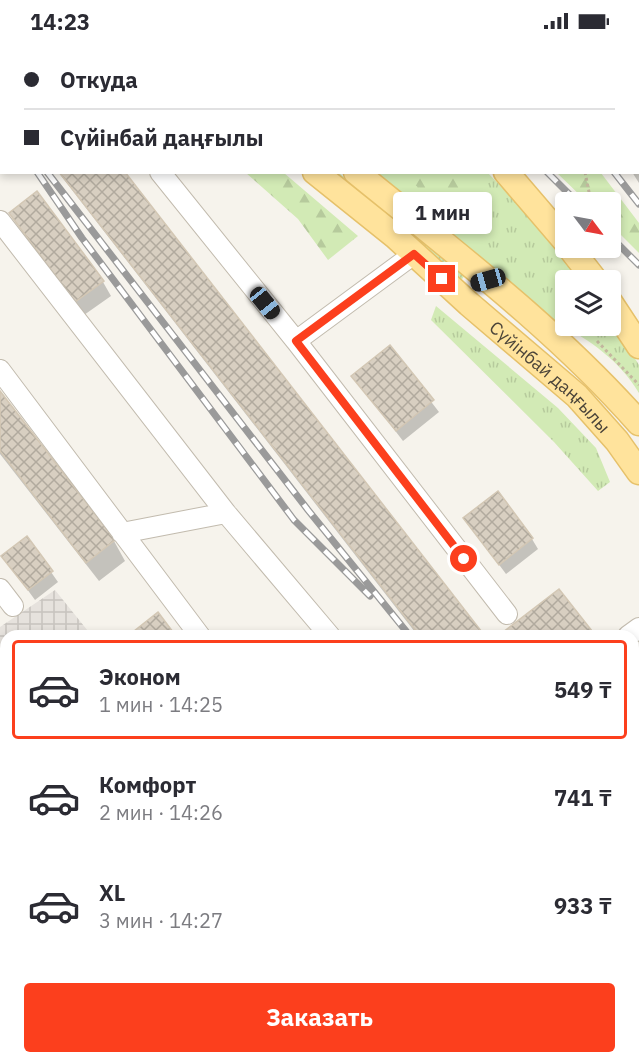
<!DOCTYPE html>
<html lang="ru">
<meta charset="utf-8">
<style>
body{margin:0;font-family:"IBM Plex Sans",sans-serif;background:#f7f7f7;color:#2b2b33;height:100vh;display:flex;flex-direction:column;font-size:22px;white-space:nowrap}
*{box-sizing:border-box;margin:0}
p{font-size:20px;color:#7c7c81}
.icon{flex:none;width:33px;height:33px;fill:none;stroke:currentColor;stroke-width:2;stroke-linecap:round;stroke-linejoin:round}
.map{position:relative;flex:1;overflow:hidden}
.panel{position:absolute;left:0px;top:588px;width:639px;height:434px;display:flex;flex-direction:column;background:#fff;border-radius:18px 18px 0 0;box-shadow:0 3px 9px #0003}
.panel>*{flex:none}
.hud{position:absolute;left:0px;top:0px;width:639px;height:132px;box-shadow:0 3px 9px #0003;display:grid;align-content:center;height:132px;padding:0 24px;background:#fff}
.needle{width:39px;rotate:122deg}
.buttons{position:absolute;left:555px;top:150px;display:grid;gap:12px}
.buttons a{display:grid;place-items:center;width:66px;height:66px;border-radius:6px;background:#fff;box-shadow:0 3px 9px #0003;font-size:30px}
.end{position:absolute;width:27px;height:27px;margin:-14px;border:8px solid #fc3f1d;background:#fff;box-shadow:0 0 0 3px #fff}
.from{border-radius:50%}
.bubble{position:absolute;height:42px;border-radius:6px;background:#fff;box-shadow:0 3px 9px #0003;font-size:20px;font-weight:700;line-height:42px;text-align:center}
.car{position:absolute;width:18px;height:36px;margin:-18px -9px;border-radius:8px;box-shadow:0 0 4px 2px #0007;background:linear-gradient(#222 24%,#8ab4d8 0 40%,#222 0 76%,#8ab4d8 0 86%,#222 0)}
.hud b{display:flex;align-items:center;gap:21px;height:57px;font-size:22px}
.hud b+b{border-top:2px solid #e1e1e2}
.hud i{width:15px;height:15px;background:#2b2b33}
ul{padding:10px 0 0;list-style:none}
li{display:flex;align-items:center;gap:18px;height:99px;margin:0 12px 9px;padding:0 12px;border:3px solid transparent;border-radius:6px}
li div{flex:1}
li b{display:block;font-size:22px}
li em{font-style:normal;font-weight:700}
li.on{border-color:#fc3f1d}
li>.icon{width:54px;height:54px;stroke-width:1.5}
.primary-button{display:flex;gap:12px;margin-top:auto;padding:12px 24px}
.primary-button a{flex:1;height:69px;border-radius:6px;background:#fc3f1d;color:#fff;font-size:24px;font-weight:700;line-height:69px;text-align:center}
.status{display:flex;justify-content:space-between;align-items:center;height:42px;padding:0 30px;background:#fff;direction:ltr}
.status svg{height:16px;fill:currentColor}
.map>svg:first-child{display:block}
.industrial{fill:url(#industrial-grid)}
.grass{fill:url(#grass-tufts)}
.forest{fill:url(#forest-firs)}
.shadow{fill:#0003}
.building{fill:url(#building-cross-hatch);stroke:#d3c7b4;stroke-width:1.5}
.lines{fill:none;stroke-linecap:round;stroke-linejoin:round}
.minor-casing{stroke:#c2bbae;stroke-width:22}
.major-casing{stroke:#e6c16a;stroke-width:27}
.path{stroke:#c4b79f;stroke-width:3;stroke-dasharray:3 3;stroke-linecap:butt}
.minor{stroke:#fff;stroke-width:20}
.major{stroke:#ffe39c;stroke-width:24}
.rail-casing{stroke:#9a9a9a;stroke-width:7}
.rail{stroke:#fff;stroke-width:4.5;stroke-dasharray:14;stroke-linecap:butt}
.route{stroke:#fc3f1d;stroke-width:8}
.labels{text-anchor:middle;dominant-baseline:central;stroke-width:5;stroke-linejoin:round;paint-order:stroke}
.street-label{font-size:18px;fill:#4b4439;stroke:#fff}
</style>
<div class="status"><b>14:23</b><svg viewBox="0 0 49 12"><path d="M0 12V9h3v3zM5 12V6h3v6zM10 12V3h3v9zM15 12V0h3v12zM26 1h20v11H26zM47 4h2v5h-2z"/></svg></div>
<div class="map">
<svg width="639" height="1021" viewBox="0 0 639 1021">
<defs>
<pattern id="industrial-grid" width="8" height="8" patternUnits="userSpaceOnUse" patternTransform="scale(1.5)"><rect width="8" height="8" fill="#e6e2dd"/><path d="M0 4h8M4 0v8" fill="none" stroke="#c7c3be"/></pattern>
<pattern id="grass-tufts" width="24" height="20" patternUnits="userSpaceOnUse" patternTransform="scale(1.5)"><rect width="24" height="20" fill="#d2eab5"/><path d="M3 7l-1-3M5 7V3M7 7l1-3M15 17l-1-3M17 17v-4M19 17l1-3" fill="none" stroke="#b6ca9c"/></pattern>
<pattern id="forest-firs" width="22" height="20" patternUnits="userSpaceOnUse" patternTransform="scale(1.5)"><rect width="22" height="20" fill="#d2eab5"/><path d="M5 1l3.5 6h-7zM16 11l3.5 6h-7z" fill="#b6ca9c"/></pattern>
<pattern id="building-cross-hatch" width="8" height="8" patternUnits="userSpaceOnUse" patternTransform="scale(1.5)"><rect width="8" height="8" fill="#d8cfc1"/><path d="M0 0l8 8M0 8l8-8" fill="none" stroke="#b1aa9e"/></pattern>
</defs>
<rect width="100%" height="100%" fill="#f6f3ec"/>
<!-- industrial -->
<path class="industrial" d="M55,548L92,594H6V1016H148L141,1021H0V585Z"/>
<!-- grass -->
<path class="grass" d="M329,131H339L466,232L459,241Z
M371,131H488L542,187L583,238H566V284H610L611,278L639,323V351C619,318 591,299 558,281Z
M436,264L558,366L596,406L610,440L598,449L554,400L431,278Z"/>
<!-- forest -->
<path class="forest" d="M246,131H284L358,194L328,218L298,177Z
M396,131H467L472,137L451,166Z
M557,131H601L639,181V211L611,183L610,160H587Z"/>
<!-- shadow -->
<path class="shadow" d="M0,0L22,2H2V58Z
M639,69V141L632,130H638Z
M58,130H123L483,594H418Z
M11,171L103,240L111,254L84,273Z
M389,305L439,370L403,399L353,334Z
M0,352L114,499L125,519L99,539L0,412Z
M465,477L532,497L538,507L506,532Z
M27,496L58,540L35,558L3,514Z
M83,1016H115L118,1021H79Z
M448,1016H470L463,1021H453Z"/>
<!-- building -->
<path class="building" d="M0,0L24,2H2V57Z
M59,130H125L485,594H420Z
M37,149L104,239L75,260L9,171Z
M390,303L434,358L396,389L351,334Z
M0,349L115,498L86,521L0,409Z
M498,449L533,496L499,523L463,476Z
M27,494L53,529L28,548L1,514Z
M559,547L596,594H498Z
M158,570L176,594H136L133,590Z
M0,773L6,781V849L0,840Z
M84,1016H117L110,1021H77Z
M203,1016H237L242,1021H196Z"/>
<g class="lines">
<defs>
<path id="minor" d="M55,0L56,2
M160,130L296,299
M0,179L226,471L330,594
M414,212L296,299L507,572
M0,328L200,594
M122,491L226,471
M0,547L13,564
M628,594L639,586
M633,1015L638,1021
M151,1021L158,1016"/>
<g id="major">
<path d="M164,0L167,2"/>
<path d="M215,0L218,2"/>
<path d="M380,0L381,2"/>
<path d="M638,2H639"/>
<path id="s1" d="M315,130L396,195L469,262L577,354L617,399L639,430"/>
<path d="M356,130C454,210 555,286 639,381"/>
<path d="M506,130L566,200"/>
<path d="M570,206L595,238"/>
<path d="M610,260L639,304"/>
</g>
</defs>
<!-- minor casing -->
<use href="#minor" class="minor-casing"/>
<!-- major casing -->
<use href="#major" class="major-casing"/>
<!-- path -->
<path class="path" d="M345,0L346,1
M638,59L639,58
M585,130L591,160
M597,299L639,343"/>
<!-- minor -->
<use href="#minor" class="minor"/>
<!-- major -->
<use href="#major" class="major"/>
<defs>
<path id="rail" d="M419,0L420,2
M0,67L2,70
M37,130L82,196L294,478L370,554
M47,130L308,468L410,594
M547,130L577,160
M614,130L639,162
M610,194L639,223
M633,882L639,890"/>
</defs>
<!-- rail casing -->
<use href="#rail" class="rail-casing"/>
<!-- rail -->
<use href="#rail" class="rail"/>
</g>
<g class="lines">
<!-- route -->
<path class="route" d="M442,237L414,212L296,299L464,517"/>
</g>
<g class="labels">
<!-- street labels -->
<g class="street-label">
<text stroke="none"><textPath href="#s1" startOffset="312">Сүйінбай даңғылы</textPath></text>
</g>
</g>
</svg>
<div class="buttons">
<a><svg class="needle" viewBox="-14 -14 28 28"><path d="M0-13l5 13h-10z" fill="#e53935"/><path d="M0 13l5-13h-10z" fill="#7c7c81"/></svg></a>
<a><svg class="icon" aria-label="layers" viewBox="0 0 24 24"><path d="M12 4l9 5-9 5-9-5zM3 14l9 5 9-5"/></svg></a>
</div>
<i class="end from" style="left:464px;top:517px"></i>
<i class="end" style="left:442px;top:237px"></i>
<div class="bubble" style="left:393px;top:150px;width:99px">1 мин</div>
<i class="car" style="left:488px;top:238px;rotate:254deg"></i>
<i class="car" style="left:265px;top:261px;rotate:141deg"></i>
<div class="hud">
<b><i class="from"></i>Откуда</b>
<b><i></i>Сүйінбай даңғылы</b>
</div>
<section class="panel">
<ul>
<li class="on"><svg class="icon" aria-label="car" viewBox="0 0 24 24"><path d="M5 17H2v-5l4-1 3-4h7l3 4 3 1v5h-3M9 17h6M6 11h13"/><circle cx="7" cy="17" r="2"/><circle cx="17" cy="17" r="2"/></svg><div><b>Эконом</b><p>1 мин · 14:25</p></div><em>549 ₸</em></li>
<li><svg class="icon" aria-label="car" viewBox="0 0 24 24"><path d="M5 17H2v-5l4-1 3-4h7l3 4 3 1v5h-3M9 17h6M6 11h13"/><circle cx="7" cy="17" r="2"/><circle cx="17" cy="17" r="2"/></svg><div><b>Комфорт</b><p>2 мин · 14:26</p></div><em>741 ₸</em></li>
<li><svg class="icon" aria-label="car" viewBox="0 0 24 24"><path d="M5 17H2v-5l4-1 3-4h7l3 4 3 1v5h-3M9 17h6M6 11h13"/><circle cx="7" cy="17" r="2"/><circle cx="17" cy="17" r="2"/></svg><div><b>XL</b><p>3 мин · 14:27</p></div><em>933 ₸</em></li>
</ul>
<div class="primary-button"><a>Заказать</a></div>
</section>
</div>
